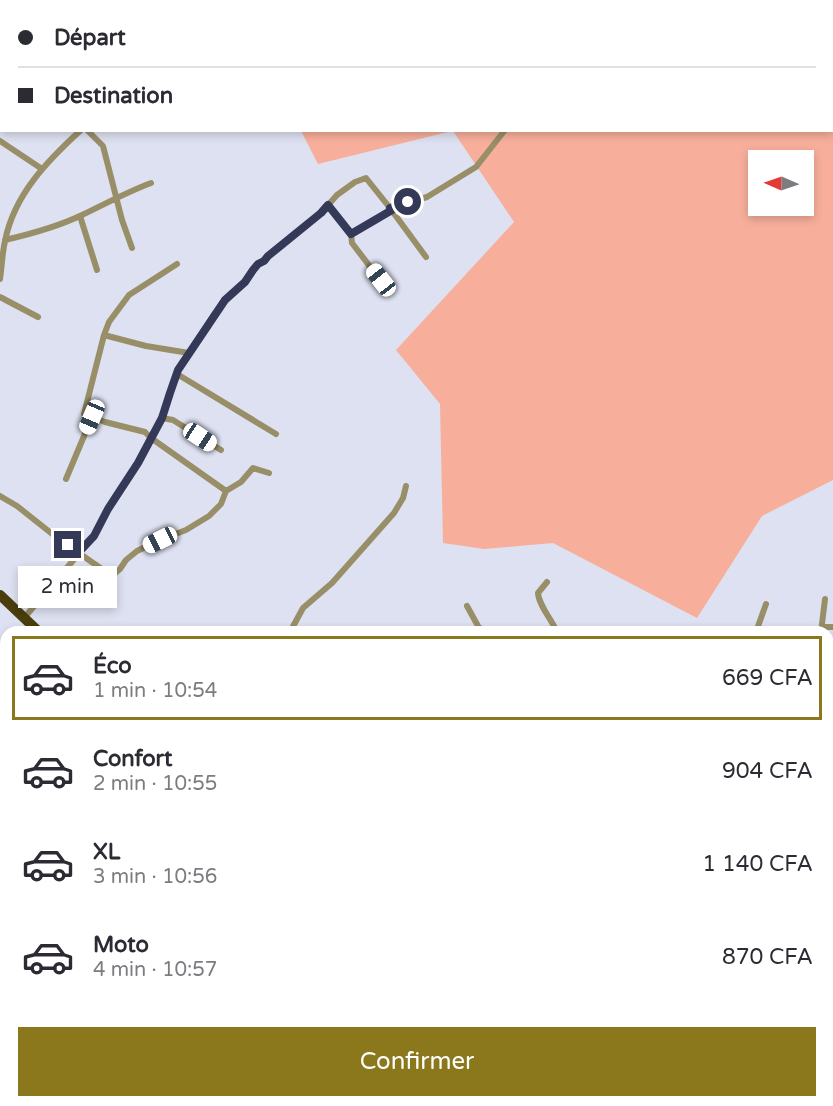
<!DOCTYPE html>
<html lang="fr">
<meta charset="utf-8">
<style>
body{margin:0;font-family:"Varela Round",sans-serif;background:#f2f2f3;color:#2b2b33;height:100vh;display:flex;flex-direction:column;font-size:22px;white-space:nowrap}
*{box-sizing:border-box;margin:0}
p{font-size:20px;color:#7c7c81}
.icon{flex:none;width:33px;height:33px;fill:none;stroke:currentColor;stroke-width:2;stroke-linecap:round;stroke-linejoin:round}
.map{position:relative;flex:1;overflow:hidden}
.sheet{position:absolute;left:0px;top:626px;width:834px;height:482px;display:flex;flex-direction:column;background:#fff;border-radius:18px 18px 0 0;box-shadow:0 3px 9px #0003}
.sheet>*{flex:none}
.top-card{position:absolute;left:0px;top:0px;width:834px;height:132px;box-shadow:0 3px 9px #0003;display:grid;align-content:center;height:132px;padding:0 18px;background:#fff}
.needle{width:39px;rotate:272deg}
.controls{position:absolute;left:748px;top:150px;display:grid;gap:12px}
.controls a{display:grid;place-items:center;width:66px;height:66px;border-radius:0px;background:#fff;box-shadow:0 3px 9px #0003;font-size:30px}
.end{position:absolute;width:27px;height:27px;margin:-14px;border:8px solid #343957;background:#fff;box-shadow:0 0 0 3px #fff}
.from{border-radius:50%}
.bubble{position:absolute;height:42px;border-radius:0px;background:#fff;box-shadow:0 3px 9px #0003;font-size:20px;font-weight:600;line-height:42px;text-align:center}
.car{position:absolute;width:18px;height:36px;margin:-18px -9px;border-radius:8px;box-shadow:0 0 4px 2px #0007;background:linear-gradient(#fff 24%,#345 0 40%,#fff 0 76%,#345 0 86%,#fff 0)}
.top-card b{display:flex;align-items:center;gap:21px;height:57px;font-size:22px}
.top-card b+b{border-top:2px solid #e1e1e2}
.top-card i{width:15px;height:15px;background:#2b2b33}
ul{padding:10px 0 0;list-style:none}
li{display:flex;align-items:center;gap:18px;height:84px;margin:0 12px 9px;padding:0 6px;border:3px solid transparent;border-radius:0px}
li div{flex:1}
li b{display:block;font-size:22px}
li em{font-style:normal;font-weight:600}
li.selected{border-color:#8b781c}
li>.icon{width:54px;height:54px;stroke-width:1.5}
.action{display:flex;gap:12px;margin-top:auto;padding:12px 18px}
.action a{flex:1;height:69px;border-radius:0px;background:#8b781c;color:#fff;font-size:24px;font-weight:600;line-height:69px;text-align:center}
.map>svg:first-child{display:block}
.green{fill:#f7af9b;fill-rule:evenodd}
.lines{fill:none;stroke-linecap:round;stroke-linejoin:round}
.minor{stroke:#988f68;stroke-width:6}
.trunk{stroke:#493e0c;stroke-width:10}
.route{stroke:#343957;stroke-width:8}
</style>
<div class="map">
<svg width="833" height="1106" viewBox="0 0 833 1106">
<rect width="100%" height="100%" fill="#dee1f1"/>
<!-- green -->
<path class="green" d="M192,0H833V480L762,516L697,618L553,543L484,549L443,543L440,404L396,350L514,222L453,131L832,130V2H194ZM759,160H804V206H759Z
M301,131V130L452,131L318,164Z
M6,641V794L0,792V648Z
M6,907V952H0V910Z
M123,1101H143L164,1106H115Z"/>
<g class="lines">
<!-- minor -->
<path class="minor" d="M436,0L437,2
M587,0L588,2
M222,2L224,0
M616,2L618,0
M87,130L103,146L122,220L132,248
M0,141L42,169
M328,205L351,234L352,243L381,281
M390,208L426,257
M80,216L97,270
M351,234L392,210
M5,240C31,234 57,227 82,215C105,204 127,192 151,183
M177,264L129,295L109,322L104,335L84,414L105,422L145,432L151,438L226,491
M0,279C2,266 2,254 5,241C14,195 47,161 81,130
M0,297L38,317
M104,335L146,346L189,353
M177,374L276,434
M162,418L173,420L221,450
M66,479L92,417
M0,496L17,506L56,537L106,572L114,574L120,569L126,560L137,551L160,540L186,530L209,516L221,504L226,491L241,482L253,468L269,473
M547,582L538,593C539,606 552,620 557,632
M467,606L478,626L484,632
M24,618L94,536L108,509L138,463L162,418L170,393L178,370L215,313L225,300L245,282L258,264L264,261L268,256L321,213L337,195L355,182L366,178L390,208L427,197L476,167L505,130
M822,627H833
M290,632L303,608L332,583L394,513L403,498L406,486
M756,632L766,604
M821,632L825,599
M828,650L833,652
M828,864L833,862
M0,976L6,981
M0,1025L6,1023
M0,1085L6,1083
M828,1094L833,1096
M208,1101V1106
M255,1101L258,1106
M292,1106L295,1101
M454,1106L458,1101
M810,1106V1101"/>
<!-- trunk -->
<path class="trunk" d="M0,595L39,632
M440,1101L441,1106"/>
</g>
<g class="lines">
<!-- route -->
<path class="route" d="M68,545L79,552L94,536L108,509L138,463L162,418L170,393L178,370L225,300L245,282L253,270L258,264L264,261L268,256L321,213L328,205L351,234L392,210L390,208L408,202"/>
</g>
</svg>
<div class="controls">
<a><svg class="needle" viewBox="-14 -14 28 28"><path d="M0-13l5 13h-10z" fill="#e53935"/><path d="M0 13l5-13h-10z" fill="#7c7c81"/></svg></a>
</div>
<i class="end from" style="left:408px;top:202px"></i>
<i class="end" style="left:68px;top:545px"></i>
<div class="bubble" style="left:18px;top:566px;width:99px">2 min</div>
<i class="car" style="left:381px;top:280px;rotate:322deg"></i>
<i class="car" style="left:92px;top:417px;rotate:203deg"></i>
<i class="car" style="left:200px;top:437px;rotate:123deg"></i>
<i class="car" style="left:160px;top:540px;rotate:244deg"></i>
<div class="top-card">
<b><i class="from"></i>Départ</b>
<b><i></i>Destination</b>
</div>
<section class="sheet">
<ul>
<li class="selected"><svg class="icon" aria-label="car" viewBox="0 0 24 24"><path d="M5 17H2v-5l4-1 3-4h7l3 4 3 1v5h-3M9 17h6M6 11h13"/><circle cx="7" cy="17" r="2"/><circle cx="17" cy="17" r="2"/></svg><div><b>Éco</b><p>1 min · 10:54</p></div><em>669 CFA</em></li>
<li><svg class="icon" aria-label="car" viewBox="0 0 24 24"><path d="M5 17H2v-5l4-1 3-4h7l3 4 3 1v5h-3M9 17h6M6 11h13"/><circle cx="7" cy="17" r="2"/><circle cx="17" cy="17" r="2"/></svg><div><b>Confort</b><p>2 min · 10:55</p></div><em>904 CFA</em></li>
<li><svg class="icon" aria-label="car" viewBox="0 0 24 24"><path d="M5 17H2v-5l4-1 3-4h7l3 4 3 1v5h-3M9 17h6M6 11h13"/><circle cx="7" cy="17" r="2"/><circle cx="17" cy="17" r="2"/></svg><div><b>XL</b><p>3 min · 10:56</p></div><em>1 140 CFA</em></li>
<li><svg class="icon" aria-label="car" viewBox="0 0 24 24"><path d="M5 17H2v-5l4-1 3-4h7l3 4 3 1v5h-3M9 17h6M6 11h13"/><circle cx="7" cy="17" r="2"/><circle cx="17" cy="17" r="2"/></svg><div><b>Moto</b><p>4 min · 10:57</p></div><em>870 CFA</em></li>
</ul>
<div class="action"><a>Confirmer</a></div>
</section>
</div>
